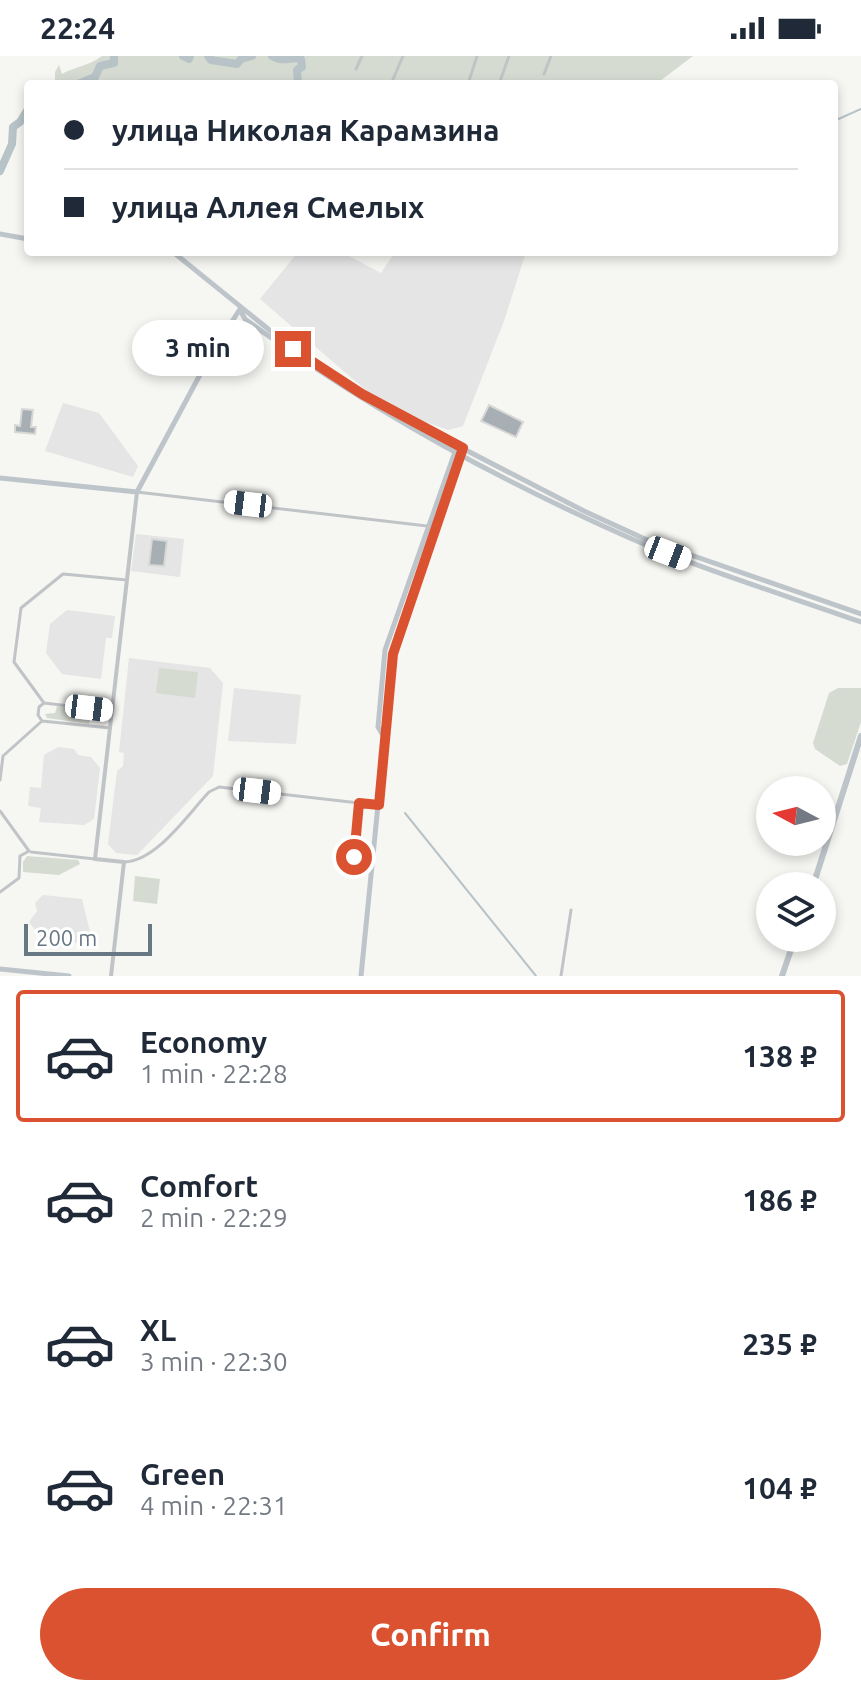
<!DOCTYPE html>
<meta charset="utf-8">
<style>
body{margin:0;font-family:Ubuntu,sans-serif;background:#f6f6f7;color:#1f2937;height:100vh;display:flex;flex-direction:column;font-size:30px;white-space:nowrap}
*{box-sizing:border-box;margin:0}
p{font-size:26px;color:#747a83}
.icon{flex:none;width:44px;height:44px;fill:none;stroke:currentColor;stroke-width:2;stroke-linecap:round;stroke-linejoin:round}
.map{position:relative;height:920px;overflow:hidden}
.sheet{display:flex;flex-direction:column;background:#fff;flex:1}
.sheet>*{flex:none}
.banner{position:absolute;left:24px;top:24px;width:814px;height:176px;border-radius:8px;box-shadow:0 4px 12px #0003;display:grid;align-content:center;height:176px;padding:0 40px;background:#fff}
.needle{width:52px;rotate:277deg}
.tools{position:absolute;left:756px;top:720px;display:grid;gap:16px}
.tools a{display:grid;place-items:center;width:80px;height:80px;border-radius:50%;background:#fff;box-shadow:0 4px 12px #0003;font-size:40px}
.scale{position:absolute;left:24px;bottom:20px;width:128px;box-sizing:border-box;padding-left:8px;border:4px solid #677783;border-top:0;font-size:22px;line-height:28px;white-space:nowrap;color:#677783;-webkit-text-stroke:6px #fff;paint-order:stroke}
.end{position:absolute;width:36px;height:36px;margin:-18px;border:10px solid #da522f;background:#fff;box-shadow:0 0 0 4px #fff}
.from{border-radius:50%}
.bubble{position:absolute;height:56px;border-radius:28px;background:#fff;box-shadow:0 4px 12px #0003;font-size:26px;font-weight:700;line-height:56px;text-align:center}
.car{position:absolute;width:24px;height:48px;margin:-24px -12px;border-radius:10px;box-shadow:0 0 6px 2px #0007;background:linear-gradient(#fff 24%,#345 0 40%,#fff 0 76%,#345 0 86%,#fff 0)}
.banner b{display:flex;align-items:center;gap:28px;height:76px;font-size:30px}
.banner b+b{border-top:2px solid #e0e1e3}
.banner i{width:20px;height:20px;background:#1f2937}
ul{padding:14px 0 0;list-style:none}
li{display:flex;align-items:center;gap:24px;height:132px;margin:0 16px 12px;padding:0 24px;border:4px solid transparent;border-radius:8px}
li div{flex:1}
li b{display:block;font-size:30px}
li em{font-style:normal;font-weight:700}
li.current{border-color:#da522f}
li>.icon{width:72px;height:72px;stroke-width:1.5}
.button{display:flex;gap:16px;margin-top:auto;padding:16px 40px}
.button a{flex:1;height:92px;border-radius:48px;background:#da522f;color:#fff;font-size:32px;font-weight:700;line-height:92px;text-align:center}
.status{display:flex;justify-content:space-between;align-items:center;height:56px;padding:0 40px;background:#fff;direction:ltr}
.status svg{height:22px;fill:currentColor}
.map>svg:first-child{display:block}
.built{fill:#e4e5e4}
.green{fill:#d6dbd2}
.lines{fill:none;stroke-linecap:round;stroke-linejoin:round}
.stream{stroke:#b7c3c7;stroke-width:2}
.river{stroke:#b7c3c7;stroke-width:8}
.building{fill:#a7afb4;stroke:#d8d8d6;stroke-width:2}
.minor{stroke:#c0c4c7;stroke-width:3}
.tertiary{stroke:#c0c4c7;stroke-width:4}
.secondary{stroke:#bec5ca;stroke-width:5}
.primary{stroke:#bec5ca;stroke-width:6}
.route{stroke:#da522f;stroke-width:10}
</style>
<div class="status"><b>22:24</b><svg viewBox="0 0 49 12"><path d="M0 12V9h3v3zM5 12V6h3v6zM10 12V3h3v9zM15 12V0h3v12zM26 1h20v11H26zM47 4h2v5h-2z"/></svg></div>
<div class="map">
<svg width="861" height="920" viewBox="0 0 861 920">
<rect width="100%" height="100%" fill="#f6f6f3"/>
<!-- built -->
<path class="built" d="M298,196L347,199L381,217L395,196H526L504,265L463,370L448,374L401,357L368,336L260,243Z
M63,347L99,357L138,410L133,421L45,395Z
M136,478L184,483L180,521L131,515Z
M67,554L115,560L112,582H106L101,623L62,618L46,597L50,568Z
M129,602L210,612L223,627L213,720L137,799L116,797L108,788L117,715L123,710L124,697L119,696Z
M234,632L301,639L296,688L228,685Z
M58,691L74,693L78,699L91,701L100,712L94,763L84,769L39,766L41,752L28,750L30,731L41,732L44,699Z
M43,839L82,843L90,876L68,892L60,891L55,885L48,891L29,866L37,855L35,847Z"/>
<!-- green -->
<path class="green" d="M102,0H693L656,28H55V16L59,9L62,18C76,10 89,10 102,0Z
M159,612L198,616L195,642L156,637Z
M838,632H861V666L847,708L840,710L815,693L813,687L829,637Z
M57,650L101,656L100,660H91L89,668L47,662L45,658L55,657Z
M27,800L78,804L80,808L59,819L23,816V806Z
M135,820L160,823L157,848L133,845Z"/>
<g class="lines">
<!-- stream -->
<path class="stream" d="M834,65L861,53
M405,757L536,920"/>
<!-- river -->
<path class="river" d="M183,0L189,3L190,0
M208,0L211,4L237,8L241,3L252,0
M272,0C282,7 292,0 301,3L302,11L297,14L298,28
M44,28H69
M78,28L95,21L100,10L114,7V0
M0,115L12,88L13,71L20,66L28,53"/>
</g>
<!-- building -->
<path class="building" d="M489,349L523,366L516,381L481,365Z
M22,353L33,354L31,371H36L35,378L15,376V369L20,370Z
M152,483L167,485L164,510L149,509Z"/>
<g class="lines">
<!-- minor -->
<path class="minor" d="M356,13L362,0
M544,18L551,0
M391,28L403,0
M468,28L477,0
M499,28L509,0
M137,436L427,470
M44,647L112,655
M42,665L110,672
M0,724L3,700L42,665L38,659L39,651L44,647L14,606L21,552L63,518L127,524
M359,747L379,749
M0,755L29,795L20,800L19,822L0,836
M31,796L95,803
M124,806C156,806 188,758 209,736L219,731L359,747L354,801
M561,920L571,854"/>
<!-- tertiary -->
<path class="tertiary" d="M111,920L124,806L95,803L137,436"/>
<!-- secondary -->
<path class="secondary" d="M0,178L28,183
M173,196L293,293L394,357L584,455L645,483L861,558
M240,254L245,263C365,351 496,423 632,483C706,515 785,539 861,566
M0,422L137,436L209,302L240,253
M384,681L378,671L385,594L456,393
M0,913L69,920
M361,920L393,598L461,398"/>
<!-- primary -->
<path class="primary" d="M813,830L861,680
M782,920L795,882"/>
</g>
<g class="lines">
<!-- route -->
<path class="route" d="M293,293L362,338L463,392L393,598L379,749L359,747L354,801"/>
</g>
</svg>
<div class="tools">
<a><svg class="needle" viewBox="-14 -14 28 28"><path d="M0-13l5 13h-10z" fill="#e53935"/><path d="M0 13l5-13h-10z" fill="#747a83"/></svg></a>
<a><svg class="icon" aria-label="layers" viewBox="0 0 24 24"><path d="M12 4l9 5-9 5-9-5zM3 14l9 5 9-5"/></svg></a>
</div>
<div class="scale">200 m</div>
<i class="end from" style="left:354px;top:801px"></i>
<i class="end" style="left:293px;top:293px"></i>
<div class="bubble" style="left:132px;top:264px;width:132px">3 min</div>
<i class="car" style="left:248px;top:448px;rotate:277deg"></i>
<i class="car" style="left:668px;top:497px;rotate:111deg"></i>
<i class="car" style="left:89px;top:652px;rotate:97deg"></i>
<i class="car" style="left:257px;top:735px;rotate:97deg"></i>
<div class="banner">
<b><i class="from"></i>улица Николая Карамзина</b>
<b><i></i>улица Аллея Смелых</b>
</div>
</div>
<section class="sheet">
<ul>
<li class="current"><svg class="icon" aria-label="car" viewBox="0 0 24 24"><path d="M5 17H2v-5l4-1 3-4h7l3 4 3 1v5h-3M9 17h6M6 11h13"/><circle cx="7" cy="17" r="2"/><circle cx="17" cy="17" r="2"/></svg><div><b>Economy</b><p>1 min · 22:28</p></div><em>138 ₽</em></li>
<li><svg class="icon" aria-label="car" viewBox="0 0 24 24"><path d="M5 17H2v-5l4-1 3-4h7l3 4 3 1v5h-3M9 17h6M6 11h13"/><circle cx="7" cy="17" r="2"/><circle cx="17" cy="17" r="2"/></svg><div><b>Comfort</b><p>2 min · 22:29</p></div><em>186 ₽</em></li>
<li><svg class="icon" aria-label="car" viewBox="0 0 24 24"><path d="M5 17H2v-5l4-1 3-4h7l3 4 3 1v5h-3M9 17h6M6 11h13"/><circle cx="7" cy="17" r="2"/><circle cx="17" cy="17" r="2"/></svg><div><b>XL</b><p>3 min · 22:30</p></div><em>235 ₽</em></li>
<li><svg class="icon" aria-label="car" viewBox="0 0 24 24"><path d="M5 17H2v-5l4-1 3-4h7l3 4 3 1v5h-3M9 17h6M6 11h13"/><circle cx="7" cy="17" r="2"/><circle cx="17" cy="17" r="2"/></svg><div><b>Green</b><p>4 min · 22:31</p></div><em>104 ₽</em></li>
</ul>
<div class="button"><a>Confirm</a></div>
</section>
